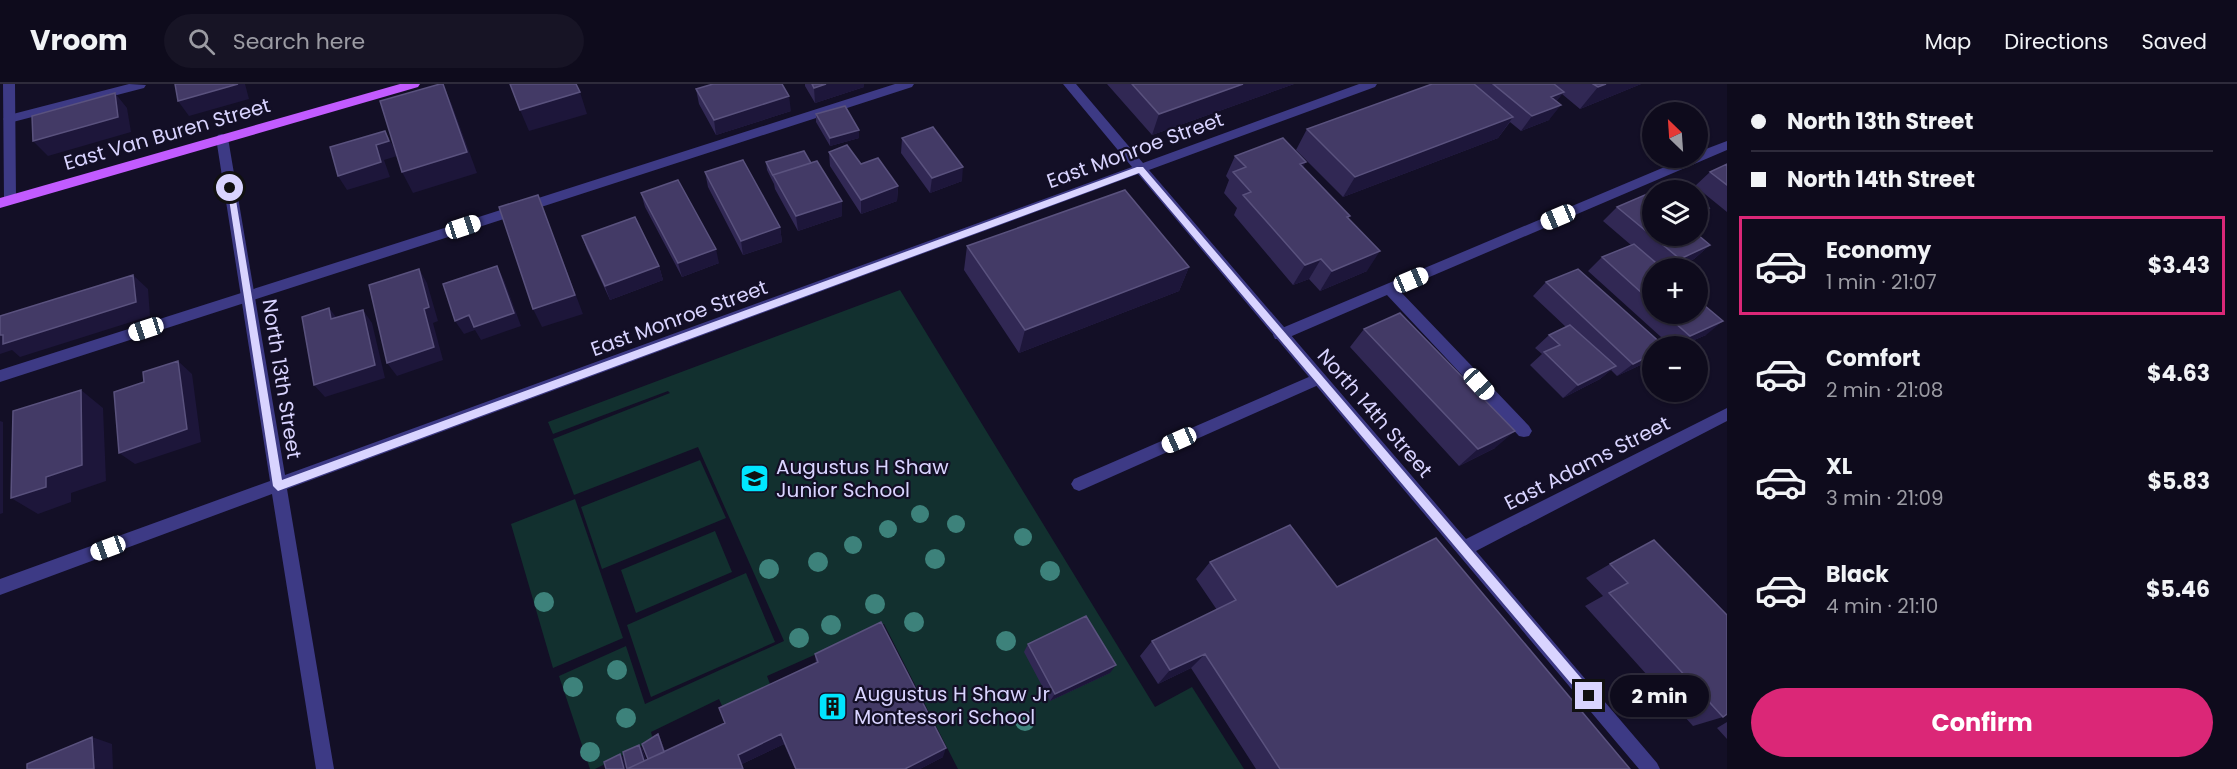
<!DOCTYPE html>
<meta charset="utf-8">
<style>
body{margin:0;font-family:Poppins,sans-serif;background:#171425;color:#f1f3f6;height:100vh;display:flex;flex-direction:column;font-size:22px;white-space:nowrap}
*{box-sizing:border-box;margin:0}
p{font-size:20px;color:#9b9ba3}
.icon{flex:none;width:33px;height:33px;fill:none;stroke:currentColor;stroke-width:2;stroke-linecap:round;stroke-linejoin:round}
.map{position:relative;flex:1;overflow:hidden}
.panel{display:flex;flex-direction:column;background:#0e0b1c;width:510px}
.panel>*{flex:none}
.banner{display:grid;align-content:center;height:132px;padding:0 24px;background:#0e0b1c}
.needle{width:39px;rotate:335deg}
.tools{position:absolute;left:1642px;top:18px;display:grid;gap:12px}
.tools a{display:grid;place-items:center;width:66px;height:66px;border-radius:50%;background:#0e0b1c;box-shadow:0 2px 4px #0004,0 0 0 2px #2e2b3b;font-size:30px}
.end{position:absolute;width:27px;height:27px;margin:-14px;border:8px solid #d9d4ff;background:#111;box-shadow:0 0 0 3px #111}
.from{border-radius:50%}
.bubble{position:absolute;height:42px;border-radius:21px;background:#0e0b1c;box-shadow:0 2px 4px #0004,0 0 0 2px #2e2b3b;font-size:20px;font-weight:700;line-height:42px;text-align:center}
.car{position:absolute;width:18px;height:36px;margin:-18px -9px;border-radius:8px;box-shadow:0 0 4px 2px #0007;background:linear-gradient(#fff 24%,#345 0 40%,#fff 0 76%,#345 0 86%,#fff 0)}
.banner b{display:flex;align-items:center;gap:21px;height:57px;font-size:22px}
.banner b+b{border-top:2px solid #2e2b3b}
.banner i{width:15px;height:15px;background:#f1f3f6}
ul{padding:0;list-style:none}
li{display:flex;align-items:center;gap:18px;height:99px;margin:0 12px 9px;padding:0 12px;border:3px solid transparent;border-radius:0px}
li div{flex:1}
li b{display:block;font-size:22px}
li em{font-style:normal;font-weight:700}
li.selected{border-color:#db2777}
li>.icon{width:54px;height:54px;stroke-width:1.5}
.primary-button{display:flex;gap:12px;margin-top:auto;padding:12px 24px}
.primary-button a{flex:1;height:69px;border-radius:36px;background:#db2777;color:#fff;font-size:24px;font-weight:700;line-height:69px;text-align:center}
header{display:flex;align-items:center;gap:36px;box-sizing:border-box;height:84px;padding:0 30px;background:#0e0b1c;border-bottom:2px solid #2e2b3b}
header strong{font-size:28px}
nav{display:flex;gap:33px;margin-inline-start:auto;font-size:21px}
.search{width:420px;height:54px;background:#171425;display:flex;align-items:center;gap:15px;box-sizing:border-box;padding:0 21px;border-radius:33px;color:#9b9ba3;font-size:22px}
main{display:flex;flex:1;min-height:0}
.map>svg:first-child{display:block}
.green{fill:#12302f}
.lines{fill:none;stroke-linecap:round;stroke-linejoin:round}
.lane{fill:#3d3a85;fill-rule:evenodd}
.street{fill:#3d3a85;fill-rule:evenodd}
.primary{fill:#c25bff;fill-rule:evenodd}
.tree{fill:#3d827b}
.wall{fill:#312854}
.shaded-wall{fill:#1d163a}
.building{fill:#433a66;stroke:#5a527e;stroke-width:1.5}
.route{fill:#d9d4ff}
.labels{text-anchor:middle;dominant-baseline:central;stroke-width:4.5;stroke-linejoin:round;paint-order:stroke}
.street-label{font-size:20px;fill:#d9d4ff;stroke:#130f26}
.poi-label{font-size:20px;fill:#d9d4ff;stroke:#130f26;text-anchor:start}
</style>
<header>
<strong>Vroom</strong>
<div class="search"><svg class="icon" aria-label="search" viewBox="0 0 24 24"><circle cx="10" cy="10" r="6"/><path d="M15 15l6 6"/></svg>Search here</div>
<nav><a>Map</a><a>Directions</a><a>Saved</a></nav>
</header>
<main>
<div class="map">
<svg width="1727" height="685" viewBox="0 0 1727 685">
<rect width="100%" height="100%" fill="#130f26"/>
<!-- green -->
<path class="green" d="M900,206L1155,623L1192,603L1244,685H958L884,540L767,592L774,611L727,633L719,615L651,648L653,656L595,685H590L559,592L626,562L645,620L784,557L698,363L574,411L553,355L670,309L668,307L553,350L548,338Z
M700,376L726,434L602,485L581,423Z
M575,415L623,554L553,584L511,440Z
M715,447L732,488L636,529L621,486Z
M746,489L775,558L651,613L627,541Z"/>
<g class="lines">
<!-- lane -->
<path class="lane" d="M129,0L146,1L144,4L9,39L3,35L9,31Z
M895,0H914L912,3L0,298V286Z
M1727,57V66L1399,206L1529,342L1532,347L1529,352L1524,353L1519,352L1387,211L1285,255H1275L1273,251L1275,247L1686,74H1698V68Z
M1318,289L1323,291L1325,295L1323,299L1084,405L1079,407L1074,405L1071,400L1074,395Z"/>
<!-- street -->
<path class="street" d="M3,0H15L16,116L10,121L4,116Z
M1063,0H1076L1143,79L1359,0H1377L1375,3L1149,86L1466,455L1727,324V337L1476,467L1657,679L1660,685H1639L1138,90L287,405L334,685H316L272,410L0,511V495L270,397L216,54L218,51L222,50L228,54L285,391L1132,83Z"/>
<!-- primary -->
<path class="primary" d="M400,0H420L418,3L0,124V114Z"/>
</g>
<!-- trees -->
<g class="tree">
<circle cx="920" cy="430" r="9"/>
<circle cx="956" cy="440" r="9"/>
<circle cx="888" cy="445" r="9"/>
<circle cx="1023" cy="453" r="9"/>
<circle cx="853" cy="461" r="9"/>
<circle cx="935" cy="475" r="10"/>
<circle cx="818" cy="478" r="10"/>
<circle cx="769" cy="485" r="10"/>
<circle cx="1050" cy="487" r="10"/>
<circle cx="544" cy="518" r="10"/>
<circle cx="875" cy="520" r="10"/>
<circle cx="914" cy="538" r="10"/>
<circle cx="831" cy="541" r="10"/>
<circle cx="799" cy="554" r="10"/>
<circle cx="1006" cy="557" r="10"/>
<circle cx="617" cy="586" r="10"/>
<circle cx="573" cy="603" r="10"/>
<circle cx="626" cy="634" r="10"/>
<circle cx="1025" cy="637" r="10"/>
<circle cx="590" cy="668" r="10"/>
</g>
<!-- wall -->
<path class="wall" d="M805,0H864V3L815,19L805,2Z
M1107,0H1294L1152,51Z
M1432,0H1641L1580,25L1562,10L1556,17L1549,36L1521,47L1510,38L1498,54L1343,113L1296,66L1307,45Z
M696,5L791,27L716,51L699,20Z
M816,30L859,54L830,62L816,38Z
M902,54L962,97L930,109L901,69Z
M829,68L861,80L898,102L897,117L861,130L830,82Z
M1235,72L1303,84L1350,132L1348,135L1367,187L1320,207L1309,195L1293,201L1234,131L1237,124L1224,109L1229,96L1226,92Z
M766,78L842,132L798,147L775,105L774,100L767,86Z
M1727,80V128L1695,102L1710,88Z
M705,88L780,143L782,158L743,171L708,103Z
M641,109L719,179L682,193L645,123Z
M1617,123L1710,161L1694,175L1673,184H1653V230H1698L1706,251L1680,262H1671L1588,187L1602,173L1631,161L1603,137Z
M582,152L659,182L663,196L610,216L587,166Z
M967,162L1189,183L1179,207L1019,269L964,186Z
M1546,198L1653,262V274L1649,277L1617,292L1611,286L1600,295L1563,314L1530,281L1542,270L1535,264L1549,251L1566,243L1533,212Z
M1364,245L1495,364L1459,382L1350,263Z
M1210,478L1337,503L1630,685H1256L1191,584L1158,600L1140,572L1152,557L1217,526L1196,495Z
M1610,480L1727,531L1723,633L1693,642L1585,522L1603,512L1586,494Z
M1028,560L1110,589L1050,617L1024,568Z
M815,570L943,673L920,685H795L784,660L742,680L627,685L642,664L646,676L648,675L658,650L660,654L665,667L725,639L816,579Z
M1727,638V655L1717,644Z"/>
<!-- shaded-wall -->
<path class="shaded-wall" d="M238,0H245L249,15L189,32L178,17Z
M443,0L452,21L477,89L413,109L402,88Z
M826,0H864V3L815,19L814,4Z
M1243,0H1294L1152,51L1159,30Z
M1606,0H1641L1580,25L1598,3Z
M580,8L587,30L529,47L520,26Z
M1564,8L1552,23L1551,13Z
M115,9L127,24L131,48L48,72L33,57Z
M789,12L791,27L716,51L714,36Z
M1561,21L1549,36L1521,47L1532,32Z
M1513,33L1498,54L1343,113L1355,93Z
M859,46V54L830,62V54Z
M385,47L393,62L397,72L384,76L390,93L347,106L338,92L376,61Z
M1306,78L1295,98L1300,80Z
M963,83L962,97L930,109L932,94Z
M898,102L897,117L861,130V116Z
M538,111L583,230L542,243L533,225Z
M842,117V132L798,147L796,132Z
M1709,124L1701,131L1698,133V129Z
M780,143L782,158L743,171L741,157Z
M1710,161L1694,175L1673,184H1669L1680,175Z
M716,165L719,179L682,193L678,179Z
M1380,167L1367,187L1320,207L1332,187Z
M1321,175L1309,195L1293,201L1305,181Z
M497,182L504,196L521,242L481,256L475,246L464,250L455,237Z
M659,182L663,196L610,216L605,202Z
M1189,183L1179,207L1019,269L1025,246Z
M419,185L427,199L438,237L433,239L443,276L397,292L387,279L424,225Z
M133,191L148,205L150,232L20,273L12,266L0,270V251Z
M329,224L340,238L331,235Z
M363,226L372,239L385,294L325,313L314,301Z
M1723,237L1706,251L1680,262H1678L1690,252Z
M1653,270V274L1649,277L1617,292L1633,280Z
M178,277L192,290L201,358L135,380L119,369Z
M1616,282L1600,295L1563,314L1578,301Z
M81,306L103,324L106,397L71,409V418L38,430L11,414L46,393Z
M0,337L3,338V429L0,430Z
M1515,347L1495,364L1459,382L1478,365Z
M1205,570L1191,584L1158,600L1170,586Z
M1116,581L1110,589L1050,617L1055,610Z
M658,650L660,654L666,671L651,678Z
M781,650L784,660L742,680L744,685H743L738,671Z
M92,653L112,660L113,685H94Z
M639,661L642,664L647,680L627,685Z
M946,664L943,673L920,685H905Z
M620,670L623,673L627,685H624Z"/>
<!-- building -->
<path class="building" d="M175,0H238L178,17Z
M440,0H443L467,68L402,88L380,17Z
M510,0H576L580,8L520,26Z
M713,0H782L789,12L714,36L696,5Z
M812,0H826L814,4Z
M1132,0H1243L1159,30Z
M1432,0H1474L1513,33L1355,93L1307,45Z
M1493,0H1554L1564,8L1551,13L1561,21L1532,32Z
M1593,0H1606L1598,3Z
M115,9L118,33L33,57L32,32Z
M845,22L859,46L830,54L816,30Z
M933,43L963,83L932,94L902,54Z
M385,47L389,57L376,61L381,78L338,92L330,63Z
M1283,54L1306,78L1300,80L1350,132L1347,133L1380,167L1332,187L1321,175L1305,181L1243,111L1251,108L1233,88L1246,83L1235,72Z
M847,61L861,80L878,74L898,102L861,116L829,68Z
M804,67L811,79L773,91V92L766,78Z
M743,76L780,143L741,157L705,88Z
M817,77L842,117L796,132L773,91Z
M1727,80V101L1710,88Z
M678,96L716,165L678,179L641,109Z
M1125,106L1189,183L1025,246L967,162Z
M1647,110L1653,115V152L1698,151L1710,161L1680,175L1617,123Z
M538,111L575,211L533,225L499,123Z
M1698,115L1709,124L1698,129Z
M635,133L659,182L605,202L582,152Z
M1634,160L1662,184H1653V219L1602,173Z
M497,182L514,229L474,243L469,231L455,237L443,200Z
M419,185L429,223L424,225L434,263L387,279L369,201Z
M1578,185L1664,262H1653V270L1633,280L1546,198Z
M133,191L136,218L3,260V251H0V232Z
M1698,216L1723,237L1690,252L1665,230H1698Z
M329,224L331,235L363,226L375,281L314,301L302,233Z
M1400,229L1515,347L1478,365L1364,245Z
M1570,241L1616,282L1578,301L1544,268L1560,261L1549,251Z
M178,277L187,345L119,369L114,308L144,298L143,288Z
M81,306L82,381L46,393V403L11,414L13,327Z
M1290,441L1337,503L1436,454L1630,685H1280L1205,570L1170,586L1152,557L1236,516L1210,478Z
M1654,456L1727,531V630L1723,633L1609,509L1628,499L1610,480Z
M1086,532L1116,581L1055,610L1028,560Z
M881,538L946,664L905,685H796L781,650L738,671L743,685H627L725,639L719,624L818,578L815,570Z
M658,650L664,668L648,675L642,660Z
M92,653L94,685H27V680Z
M639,661L644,677L627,685L623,668Z
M620,670L624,685H606L604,678Z"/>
<!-- route -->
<path class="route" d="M1137,83H1143L1593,608V616H1585L1139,89L278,407L273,402L227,102L234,104L282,396Z"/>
<!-- icons -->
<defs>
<symbol id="school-square" viewBox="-11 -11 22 22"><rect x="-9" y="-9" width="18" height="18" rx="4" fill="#00e5ff" stroke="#130f26"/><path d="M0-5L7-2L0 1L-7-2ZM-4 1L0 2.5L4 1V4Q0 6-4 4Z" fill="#111"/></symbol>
<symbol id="building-square" viewBox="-11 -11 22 22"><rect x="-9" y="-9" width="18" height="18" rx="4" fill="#00e5ff" stroke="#130f26"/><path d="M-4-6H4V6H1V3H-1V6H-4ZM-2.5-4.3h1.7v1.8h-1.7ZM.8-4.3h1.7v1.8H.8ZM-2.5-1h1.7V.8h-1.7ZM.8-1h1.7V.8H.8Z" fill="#111"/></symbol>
</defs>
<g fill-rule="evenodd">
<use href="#school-square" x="738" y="378" width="33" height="33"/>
<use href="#building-square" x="816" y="606" width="33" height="33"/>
</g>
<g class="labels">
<!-- street labels -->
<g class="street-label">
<text transform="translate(167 50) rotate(-16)">East Van Buren Street</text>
<text transform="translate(1135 66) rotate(-20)">East Monroe Street</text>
<text transform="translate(679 234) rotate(-20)">East Monroe Street</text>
<text transform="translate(282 295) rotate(81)">North 13th Street</text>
<text transform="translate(1375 329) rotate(49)">North 14th Street</text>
<text transform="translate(1587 379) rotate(-27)">East Adams Street</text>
</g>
<!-- poi labels -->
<g class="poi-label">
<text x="776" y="383">Augustus H Shaw<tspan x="776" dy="23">Junior School</tspan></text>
<text x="854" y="610">Augustus H Shaw Jr<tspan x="854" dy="23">Montessori School</tspan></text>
</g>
</g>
</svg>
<div class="tools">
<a><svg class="needle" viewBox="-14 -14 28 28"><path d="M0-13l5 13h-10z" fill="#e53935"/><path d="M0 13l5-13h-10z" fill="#9b9ba3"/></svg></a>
<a><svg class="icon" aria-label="layers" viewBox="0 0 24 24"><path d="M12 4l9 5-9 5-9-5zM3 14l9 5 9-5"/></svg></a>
<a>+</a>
<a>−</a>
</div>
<i class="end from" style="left:230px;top:104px"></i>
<i class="end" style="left:1589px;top:612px"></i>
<div class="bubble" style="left:1610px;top:591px;width:99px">2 min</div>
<i class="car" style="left:1558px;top:133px;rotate:247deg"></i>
<i class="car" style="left:463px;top:143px;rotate:72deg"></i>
<i class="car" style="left:1411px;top:196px;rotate:67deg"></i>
<i class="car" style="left:146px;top:245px;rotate:252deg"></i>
<i class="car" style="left:1479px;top:300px;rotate:137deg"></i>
<i class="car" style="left:1179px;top:356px;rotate:246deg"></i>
<i class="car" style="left:108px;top:464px;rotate:250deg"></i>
</div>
<section class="panel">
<div class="banner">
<b><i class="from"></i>North 13th Street</b>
<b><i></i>North 14th Street</b>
</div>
<ul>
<li class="selected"><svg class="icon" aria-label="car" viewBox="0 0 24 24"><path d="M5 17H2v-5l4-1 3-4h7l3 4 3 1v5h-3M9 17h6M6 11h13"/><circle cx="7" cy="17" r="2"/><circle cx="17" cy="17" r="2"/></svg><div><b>Economy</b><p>1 min · 21:07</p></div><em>$3.43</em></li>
<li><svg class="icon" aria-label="car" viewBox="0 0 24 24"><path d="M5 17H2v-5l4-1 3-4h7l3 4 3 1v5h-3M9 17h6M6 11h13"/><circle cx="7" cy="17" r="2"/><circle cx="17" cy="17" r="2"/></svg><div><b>Comfort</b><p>2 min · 21:08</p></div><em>$4.63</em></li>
<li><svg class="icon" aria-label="car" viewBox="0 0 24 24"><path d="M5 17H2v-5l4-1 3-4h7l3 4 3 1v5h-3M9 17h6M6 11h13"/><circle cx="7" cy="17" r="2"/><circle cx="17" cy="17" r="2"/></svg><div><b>XL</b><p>3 min · 21:09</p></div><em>$5.83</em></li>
<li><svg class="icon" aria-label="car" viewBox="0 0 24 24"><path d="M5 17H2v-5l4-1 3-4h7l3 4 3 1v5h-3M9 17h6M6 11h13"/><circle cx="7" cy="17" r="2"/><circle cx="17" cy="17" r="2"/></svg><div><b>Black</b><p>4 min · 21:10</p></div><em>$5.46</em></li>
</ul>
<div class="primary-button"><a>Confirm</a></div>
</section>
</main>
